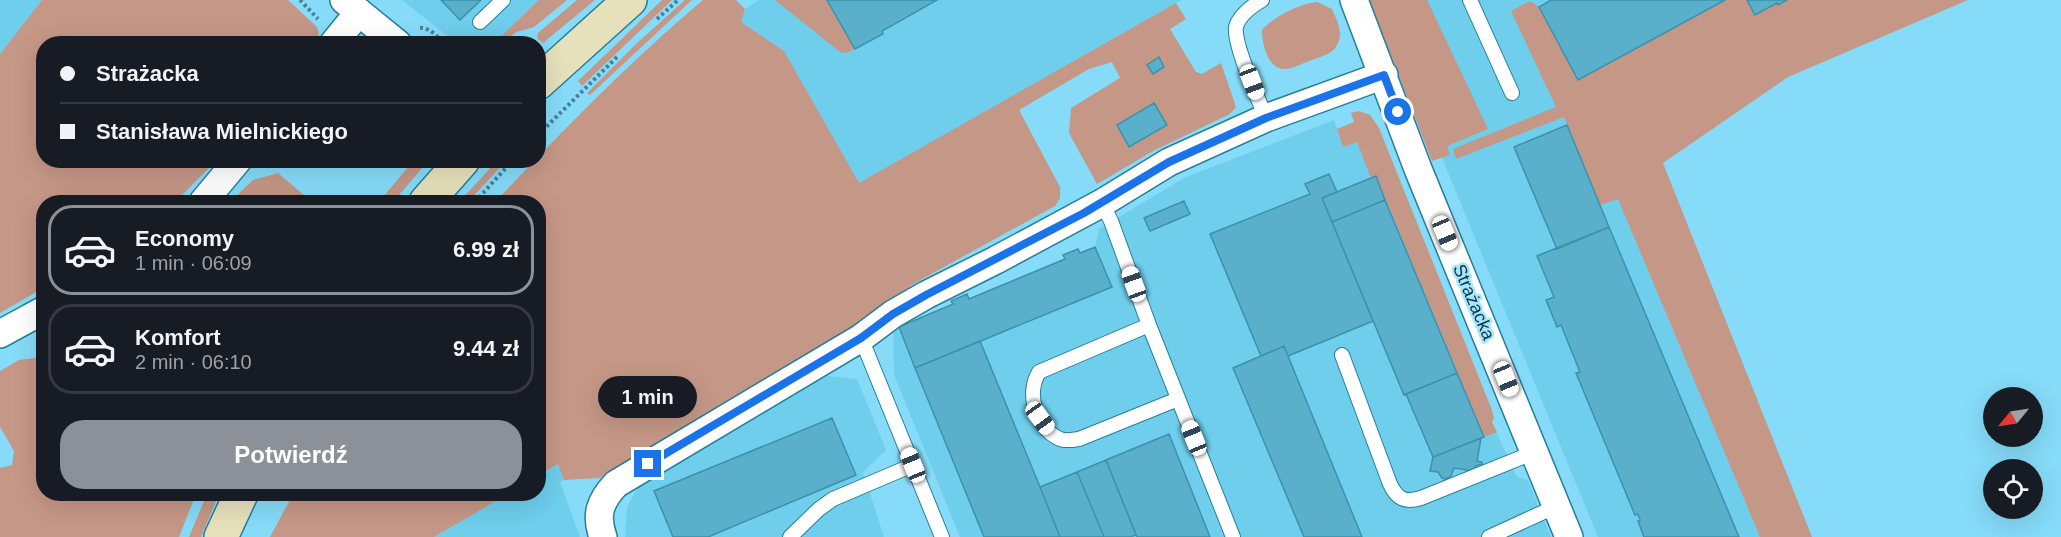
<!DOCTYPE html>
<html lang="pl">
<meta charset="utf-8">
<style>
body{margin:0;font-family:Helvetica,sans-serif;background:#242831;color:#f1f3f6;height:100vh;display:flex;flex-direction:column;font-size:22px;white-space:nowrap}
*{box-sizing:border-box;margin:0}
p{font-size:20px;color:#9ea1a6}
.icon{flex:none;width:33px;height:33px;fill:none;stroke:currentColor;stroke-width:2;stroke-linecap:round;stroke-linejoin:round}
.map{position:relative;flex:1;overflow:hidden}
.side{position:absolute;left:36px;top:195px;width:510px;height:306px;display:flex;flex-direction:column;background:#171b24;border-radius:24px;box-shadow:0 6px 24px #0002}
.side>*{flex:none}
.guide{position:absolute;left:36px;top:36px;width:510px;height:132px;border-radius:24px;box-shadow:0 6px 24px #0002;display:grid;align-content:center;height:132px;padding:0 24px;background:#171b24}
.needle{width:39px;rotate:240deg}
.buttons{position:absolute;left:1983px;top:387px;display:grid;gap:12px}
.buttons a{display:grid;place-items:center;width:60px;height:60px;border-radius:50%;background:#171b24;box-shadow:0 6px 24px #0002;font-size:30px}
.end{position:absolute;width:27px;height:27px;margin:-14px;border:8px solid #1a73e8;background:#fff;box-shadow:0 0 0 3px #fff}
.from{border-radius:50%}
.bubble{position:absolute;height:42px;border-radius:21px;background:#171b24;box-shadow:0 6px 24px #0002;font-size:20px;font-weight:600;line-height:42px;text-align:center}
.car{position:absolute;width:18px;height:36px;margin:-18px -9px;border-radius:8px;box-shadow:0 0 4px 2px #0007;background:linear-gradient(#fff 24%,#345 0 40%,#fff 0 76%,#345 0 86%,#fff 0)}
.guide b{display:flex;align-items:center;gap:21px;height:57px;font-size:22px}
.guide b+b{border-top:2px solid #363941}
.guide i{width:15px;height:15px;background:#f1f3f6}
ul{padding:10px 0 0;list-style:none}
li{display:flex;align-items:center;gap:18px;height:90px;margin:0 12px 9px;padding:0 12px;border:3px solid #363941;border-radius:24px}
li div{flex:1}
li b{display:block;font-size:22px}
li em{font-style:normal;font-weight:600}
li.on{border-color:#8c9099}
li>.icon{width:54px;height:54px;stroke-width:1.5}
.action{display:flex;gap:12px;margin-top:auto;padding:12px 24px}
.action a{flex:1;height:69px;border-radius:24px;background:#8c9099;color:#fff;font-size:24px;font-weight:600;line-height:69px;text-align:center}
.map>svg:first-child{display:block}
.built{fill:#6eceec}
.green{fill:#c59786}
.building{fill:#5aafcb;stroke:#3b92ad;stroke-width:1.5}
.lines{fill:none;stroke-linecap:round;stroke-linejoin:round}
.lane-casing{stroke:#237f9a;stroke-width:16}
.street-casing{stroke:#237f9a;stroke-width:30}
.secondary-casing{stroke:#237f9a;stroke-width:36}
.path{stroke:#468194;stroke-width:4;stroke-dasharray:3 3;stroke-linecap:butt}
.lane{stroke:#fff;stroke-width:14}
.street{stroke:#fff;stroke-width:27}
.secondary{stroke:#e6e1bb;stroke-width:33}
.route{stroke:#1a73e8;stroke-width:8}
.labels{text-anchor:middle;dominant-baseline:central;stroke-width:5;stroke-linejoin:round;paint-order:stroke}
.street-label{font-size:18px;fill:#103540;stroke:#a4e6fd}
</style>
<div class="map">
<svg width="2061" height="537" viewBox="0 0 2061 537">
<rect width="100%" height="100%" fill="#86dbf8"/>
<!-- built -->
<path class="built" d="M0,0H42L0,54Z
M402,0H539L495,42H455Z
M759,0H1181L859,184L784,51L741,22L745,9Z
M1384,0H1825L1578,103L1760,537H1598L1442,158Z
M1334,120L1343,147L1360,140L1517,477L1528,480L1551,537H960L894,375L893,331L953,305L951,301L967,294L969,299L1065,260L1063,255L1078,249L1080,253L1095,247L1099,229L1186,177Z
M827,376L857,379L886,450L863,472L884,537H625L627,507L639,486Z
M558,464L564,480L560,482L580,537H434L508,494H538L539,475Z"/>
<!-- green -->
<path class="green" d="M42,0H288L317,27L319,34L311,44H44V160L216,161L175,202H44L43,288L0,313V54Z
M539,0H567L534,27L516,32L503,43H454L455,42H495Z
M577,0H595L543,43L537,38L538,33Z
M662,0H672L582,86L578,81Z
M685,0H692L590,95L587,93L636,44Z
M703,0H736L745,9L741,22L784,51L859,183L1176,3L1186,19L1170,29L1196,72L1202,74L1221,63L1236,107L1230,114L1155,150L1097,184L1069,133L1071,108L1120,78L1112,62L1089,69L1019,110L1060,187V198L1055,206L913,284L859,324L600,478L564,480L558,464L539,475L538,202H495L534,161L538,160L539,156C591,102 646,48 703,0Z
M775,0H827L855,49L846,53L840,52Z
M1369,0H1427L1488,129L1447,146L1450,155L1432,161Z
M1725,0H1747L1755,14L1777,3L1778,5L1787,0H1968L1788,77L1663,163L1812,537H1760L1618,199L1600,205L1564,117L1456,159L1453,149L1556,107L1511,11L1530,1L1539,7L1578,80Z
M1317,2L1332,9C1337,21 1344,33 1337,45C1332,55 1319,57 1309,61C1303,63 1294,68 1287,69C1268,71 1262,45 1262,30C1272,18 1300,3 1317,2Z
M1359,111L1370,115L1379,128L1492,410L1494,418L1492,422L1497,432L1484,437L1376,176L1371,178L1357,142L1343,147L1337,129L1354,122L1351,113Z
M413,161H428L393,202H379Z
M497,161H506L468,202H459Z
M278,173L312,202H230L253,180Z
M43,357L44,494H196L179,537H0V468L12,465L14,451L0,427V371L19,360Z
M207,494H219L201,537H189Z
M293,494H508L434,537H270Z"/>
<!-- building -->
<path class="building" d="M441,0H481L460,20Z
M827,0H937L882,31L883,34L855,49Z
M1551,0H1725L1578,80L1539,7Z
M1747,0H1787L1778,5L1777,3L1755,15Z
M1159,57L1164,67L1153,74L1147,65Z
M1154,103L1167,125L1129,147L1117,125Z
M1567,125L1609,227L1557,249L1514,147Z
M1329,174L1337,192L1322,198L1373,321L1288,356L1284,346L1261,356L1210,234L1310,194L1305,184Z
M1376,176L1385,200L1332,222L1322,198Z
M1385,200L1457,373L1404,395L1332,222Z
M1184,201L1190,214L1150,231L1144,218Z
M1609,227L1739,537H1644L1638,521L1640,520L1638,514L1635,515L1576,373L1580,372L1561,325L1557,327L1546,300L1554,297L1537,256Z
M1095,247L1112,287L915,368L899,327L953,304L951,301L967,294L969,299L1065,259L1063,255L1078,249L1080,253Z
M980,341L1040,487L1060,537H984L915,368Z
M1284,346L1288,356L1362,537H1304L1233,368Z
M1457,373L1484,437L1433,457L1406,394Z
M832,418L856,475L708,537H673L654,491Z
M1169,434L1210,537H1137L1106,460Z
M1481,438L1477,461L1482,462V464L1475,466L1473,471L1454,468L1451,476L1445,479L1442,478L1438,472L1430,471L1433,457Z
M1106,460L1136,535L1130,537H1104L1077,472Z
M1077,472L1104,537H1060L1040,487Z"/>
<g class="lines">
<defs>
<path id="lane" d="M1262,0C1252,6 1239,15 1236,27C1233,44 1259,100 1266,118
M1470,0L1512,93
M480,22L503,0
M1102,203L1111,221L1149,325L1233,537
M1149,325L1039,372C1026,393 1035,428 1060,439C1065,441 1073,440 1079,439L1178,399
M861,338L942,537
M1342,355L1390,484C1397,499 1405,503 1421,498L1535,452
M790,537L819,509L833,499L913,465
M1489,537L1557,506"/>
<path id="street" d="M344,0L398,44
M1354,0L1418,169L1569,537
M333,44L359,12
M203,202L238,160
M0,334L44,310
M603,537C595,515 600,501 616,484L861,338L893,314L926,295L996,260L1102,203L1169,162L1266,118L1384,75"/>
<path id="secondary" d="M538,83L630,0
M426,202L463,160
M221,537L241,494"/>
</defs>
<!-- lane casing -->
<use href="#lane" class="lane-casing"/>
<!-- street casing -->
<use href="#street" class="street-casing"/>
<!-- secondary casing -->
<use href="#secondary" class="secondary-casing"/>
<!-- path -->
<path class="path" d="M300,0L318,19
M657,19L678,0
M420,28C428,27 439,36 442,44
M538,135L619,55
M475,202L513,160"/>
<!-- lane -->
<use href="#lane" class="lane"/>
<!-- street -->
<use href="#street" class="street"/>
<!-- secondary -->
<use href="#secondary" class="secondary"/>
</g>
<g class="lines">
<!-- route -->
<path class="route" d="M648,464L861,338L893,314L926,295L1084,213L1169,162L1266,118L1384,75L1398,112"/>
</g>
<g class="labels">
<!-- street labels -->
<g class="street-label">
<text transform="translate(1474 302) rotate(67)">Strażacka</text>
</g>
</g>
</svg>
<div class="buttons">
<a><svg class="needle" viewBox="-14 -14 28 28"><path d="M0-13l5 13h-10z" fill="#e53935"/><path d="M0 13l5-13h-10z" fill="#9ea1a6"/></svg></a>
<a><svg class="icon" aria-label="locate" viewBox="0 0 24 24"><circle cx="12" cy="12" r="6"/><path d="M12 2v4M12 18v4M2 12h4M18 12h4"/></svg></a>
</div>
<i class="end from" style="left:1398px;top:112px"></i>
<i class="end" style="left:648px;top:464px"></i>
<div class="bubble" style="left:598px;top:376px;width:99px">1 min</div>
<i class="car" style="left:1252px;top:82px;rotate:159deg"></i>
<i class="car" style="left:1445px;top:233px;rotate:157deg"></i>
<i class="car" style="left:1134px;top:284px;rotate:340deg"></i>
<i class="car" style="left:1506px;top:379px;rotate:158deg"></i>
<i class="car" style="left:1040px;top:418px;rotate:144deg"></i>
<i class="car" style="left:1194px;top:438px;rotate:338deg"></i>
<i class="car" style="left:913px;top:465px;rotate:338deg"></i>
<div class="guide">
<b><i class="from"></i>Strażacka</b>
<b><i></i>Stanisława Mielnickiego</b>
</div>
<section class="side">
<ul>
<li class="on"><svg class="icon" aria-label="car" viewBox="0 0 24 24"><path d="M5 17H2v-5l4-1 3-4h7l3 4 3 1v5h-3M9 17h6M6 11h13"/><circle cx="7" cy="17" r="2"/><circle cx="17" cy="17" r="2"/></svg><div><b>Economy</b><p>1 min · 06:09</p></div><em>6.99 zł</em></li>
<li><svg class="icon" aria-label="car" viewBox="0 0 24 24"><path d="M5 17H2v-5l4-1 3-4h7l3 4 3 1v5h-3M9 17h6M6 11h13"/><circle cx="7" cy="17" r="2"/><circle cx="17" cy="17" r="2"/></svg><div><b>Komfort</b><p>2 min · 06:10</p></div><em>9.44 zł</em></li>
</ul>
<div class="action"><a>Potwierdź</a></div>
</section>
</div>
